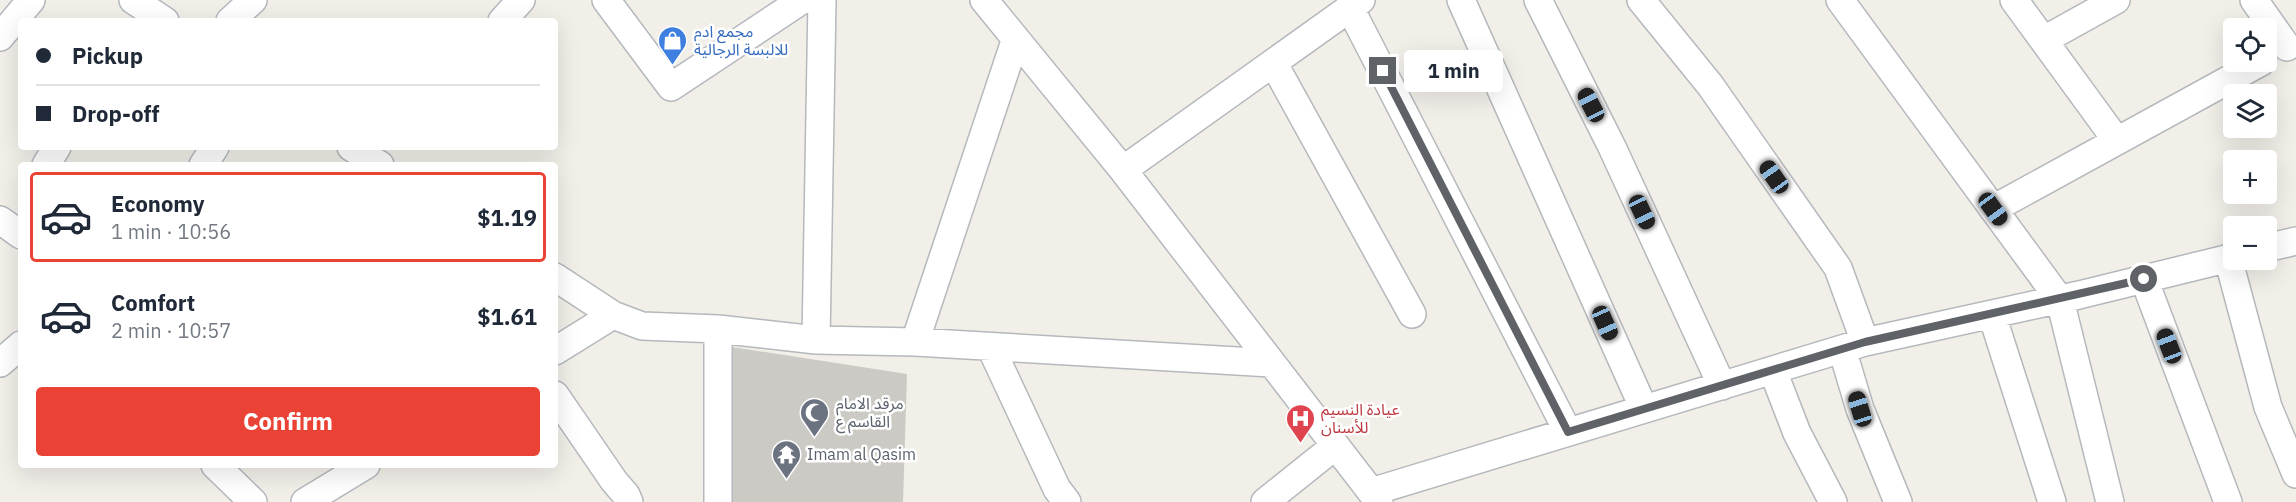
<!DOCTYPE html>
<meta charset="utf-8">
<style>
body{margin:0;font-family:"IBM Plex Sans","Noto Sans Arabic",sans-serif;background:#f2f2f3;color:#1f2937;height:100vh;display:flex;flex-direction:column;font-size:22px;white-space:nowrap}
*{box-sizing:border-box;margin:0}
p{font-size:20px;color:#747a83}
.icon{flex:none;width:33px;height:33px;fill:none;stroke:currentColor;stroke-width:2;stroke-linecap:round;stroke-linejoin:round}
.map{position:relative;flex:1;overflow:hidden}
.drawer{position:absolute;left:18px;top:162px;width:540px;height:306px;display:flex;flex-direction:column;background:#fff;border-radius:6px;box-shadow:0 6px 24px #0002}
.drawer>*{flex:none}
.guide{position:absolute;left:18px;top:18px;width:540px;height:132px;border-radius:6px;box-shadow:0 6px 24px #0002;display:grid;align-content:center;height:132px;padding:0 18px;background:#fff}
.controls{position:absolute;left:2223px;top:18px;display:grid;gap:12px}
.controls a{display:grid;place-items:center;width:54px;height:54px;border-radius:6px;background:#fff;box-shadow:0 6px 24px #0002;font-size:30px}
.end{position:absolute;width:27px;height:27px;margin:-14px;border:8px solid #5f6368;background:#fff;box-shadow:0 0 0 3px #fff}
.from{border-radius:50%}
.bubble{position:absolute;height:42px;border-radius:6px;background:#fff;box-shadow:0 6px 24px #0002;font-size:20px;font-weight:700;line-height:42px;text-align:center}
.car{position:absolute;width:18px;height:36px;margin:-18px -9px;border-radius:8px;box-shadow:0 0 4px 2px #0007;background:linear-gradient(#222 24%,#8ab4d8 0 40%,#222 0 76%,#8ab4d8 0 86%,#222 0)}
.guide b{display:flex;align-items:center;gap:21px;height:57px;font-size:22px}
.guide b+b{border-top:2px solid #e0e1e3}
.guide i{width:15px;height:15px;background:#1f2937}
ul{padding:10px 0 0;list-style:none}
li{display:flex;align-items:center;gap:18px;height:90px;margin:0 12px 9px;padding:0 6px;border:3px solid transparent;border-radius:6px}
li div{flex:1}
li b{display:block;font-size:22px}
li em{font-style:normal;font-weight:700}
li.active{border-color:#ea4335}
li>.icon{width:54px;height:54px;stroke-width:1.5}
.primary-button{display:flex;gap:12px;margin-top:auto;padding:12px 18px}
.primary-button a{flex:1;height:69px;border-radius:6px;background:#ea4335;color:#fff;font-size:24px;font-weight:700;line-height:69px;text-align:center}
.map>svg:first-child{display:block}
.building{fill:#cccac5}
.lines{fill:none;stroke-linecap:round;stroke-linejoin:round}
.minor-casing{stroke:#b5b8bc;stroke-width:30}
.minor{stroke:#fff;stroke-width:27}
.route{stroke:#5f6368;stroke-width:8}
.labels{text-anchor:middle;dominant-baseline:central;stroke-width:5;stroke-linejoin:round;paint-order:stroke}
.shop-label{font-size:16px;fill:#366cbe;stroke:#fff;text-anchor:start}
.worship-label{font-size:16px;fill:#5b616d;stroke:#fff;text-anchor:start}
.health-label{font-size:16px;fill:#be3a42;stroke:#fff;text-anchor:start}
</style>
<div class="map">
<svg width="2296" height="502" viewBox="0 0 2296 502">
<rect width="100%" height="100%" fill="#f1efe8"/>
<!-- building -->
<path class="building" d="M726,346L907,374L903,502H724Z"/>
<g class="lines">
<defs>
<path id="minor" d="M133,0L165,21
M606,0L671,87L802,0
M984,0L1123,170L1379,502
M1461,0L1644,409
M1538,0L1612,147L1722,386
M1641,0L1710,85L1838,268L1865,342
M1840,0L2060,300L2110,502
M2014,0L2117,141
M2254,0L2287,47
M1350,8L1568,432
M230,21L253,0
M502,21L521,0
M0,37L31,0
M2044,40L2116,0
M1274,64L1412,314
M351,147L380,165
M46,165L57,147
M203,165L215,147
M1123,170L1361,0
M1993,209L2261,62
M0,220L21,235
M2266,248L2296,241
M2228,258L2268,407L2296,474
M555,277L613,315L642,326L718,329L816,340L915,342L1271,363
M2144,279L2228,502
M1992,315L2052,502
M816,340L822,0
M915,342L1015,41
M991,348L1057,489L1067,502
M1842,349L1860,409L1898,502
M555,351L613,315
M0,363L21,345
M1773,371L1797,433L1833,502
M555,395L614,481L626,495L629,502
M215,465L253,502
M1371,492L1865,342L2079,295L2234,257
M305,502L366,465
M718,502V329
M1265,502L1335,446"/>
</defs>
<!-- minor casing -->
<use href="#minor" class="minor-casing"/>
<!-- minor -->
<use href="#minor" class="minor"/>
</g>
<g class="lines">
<!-- route -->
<path class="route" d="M1383,71L1568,432L1865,342L2144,279"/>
</g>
<!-- icons -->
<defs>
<symbol id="shop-pin" viewBox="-11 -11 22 30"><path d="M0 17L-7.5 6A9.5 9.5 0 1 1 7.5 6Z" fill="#3f7fe0" stroke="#fff"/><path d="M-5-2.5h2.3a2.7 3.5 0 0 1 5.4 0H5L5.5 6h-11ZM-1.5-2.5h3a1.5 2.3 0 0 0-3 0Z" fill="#fff"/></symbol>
<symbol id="mosque-pin" viewBox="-11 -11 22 30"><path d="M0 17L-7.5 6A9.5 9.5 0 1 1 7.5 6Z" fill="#6b7280" stroke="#fff"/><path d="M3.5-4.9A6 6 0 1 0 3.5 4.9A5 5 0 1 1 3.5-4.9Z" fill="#fff"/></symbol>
<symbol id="hospital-pin" viewBox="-11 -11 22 30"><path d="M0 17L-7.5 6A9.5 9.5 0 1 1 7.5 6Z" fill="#e0444e" stroke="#fff"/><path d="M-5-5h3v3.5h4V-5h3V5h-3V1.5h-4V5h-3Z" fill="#fff"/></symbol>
<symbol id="temple-pin" viewBox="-11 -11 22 30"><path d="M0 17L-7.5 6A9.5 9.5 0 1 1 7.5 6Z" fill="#6b7280" stroke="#fff"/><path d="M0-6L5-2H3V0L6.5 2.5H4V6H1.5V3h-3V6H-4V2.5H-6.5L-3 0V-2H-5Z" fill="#fff"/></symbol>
</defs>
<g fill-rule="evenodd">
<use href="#shop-pin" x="656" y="24" width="33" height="45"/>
<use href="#mosque-pin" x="798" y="396" width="33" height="45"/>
<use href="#hospital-pin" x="1284" y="402" width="33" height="45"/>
<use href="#temple-pin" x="770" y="438" width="33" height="45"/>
</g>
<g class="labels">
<!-- shop labels -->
<g class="shop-label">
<text x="694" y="31">مجمع ادم<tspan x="694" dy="18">للالبسة الرجالية</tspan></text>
</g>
<!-- worship labels -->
<g class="worship-label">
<text x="836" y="403">مرقد الامام<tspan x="836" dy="18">القاسم ع</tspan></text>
<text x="807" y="454">Imam al Qasim</text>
</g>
<!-- health labels -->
<g class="health-label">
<text x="1321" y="409">عيادة النسيم<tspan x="1321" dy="18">للأسنان</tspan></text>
</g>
</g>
</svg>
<div class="controls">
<a><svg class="icon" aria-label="locate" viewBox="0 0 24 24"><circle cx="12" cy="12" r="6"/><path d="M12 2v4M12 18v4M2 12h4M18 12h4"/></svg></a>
<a><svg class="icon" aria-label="layers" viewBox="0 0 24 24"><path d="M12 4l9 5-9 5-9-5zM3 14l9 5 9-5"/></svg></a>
<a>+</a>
<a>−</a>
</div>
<i class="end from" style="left:2144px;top:279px"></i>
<i class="end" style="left:1383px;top:71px"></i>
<div class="bubble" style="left:1404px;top:50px;width:99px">1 min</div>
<i class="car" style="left:1591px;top:105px;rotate:333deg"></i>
<i class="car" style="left:1774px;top:177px;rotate:325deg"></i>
<i class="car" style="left:1993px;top:209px;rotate:144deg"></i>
<i class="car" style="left:1642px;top:212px;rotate:155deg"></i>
<i class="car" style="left:1605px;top:323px;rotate:156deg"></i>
<i class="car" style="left:2169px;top:346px;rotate:339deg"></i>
<i class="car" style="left:1860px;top:409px;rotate:343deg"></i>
<div class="guide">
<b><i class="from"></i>Pickup</b>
<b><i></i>Drop-off</b>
</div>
<section class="drawer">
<ul>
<li class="active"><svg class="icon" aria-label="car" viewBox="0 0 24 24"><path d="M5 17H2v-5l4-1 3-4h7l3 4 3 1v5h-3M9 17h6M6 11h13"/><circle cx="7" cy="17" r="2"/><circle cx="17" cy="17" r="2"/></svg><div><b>Economy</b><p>1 min · 10:56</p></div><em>$1.19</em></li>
<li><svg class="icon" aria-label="car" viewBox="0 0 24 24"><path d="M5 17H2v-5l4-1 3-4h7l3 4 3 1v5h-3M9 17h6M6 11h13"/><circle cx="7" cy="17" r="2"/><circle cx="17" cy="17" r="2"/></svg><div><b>Comfort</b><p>2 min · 10:57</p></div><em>$1.61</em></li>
</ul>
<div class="primary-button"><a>Confirm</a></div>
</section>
</div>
